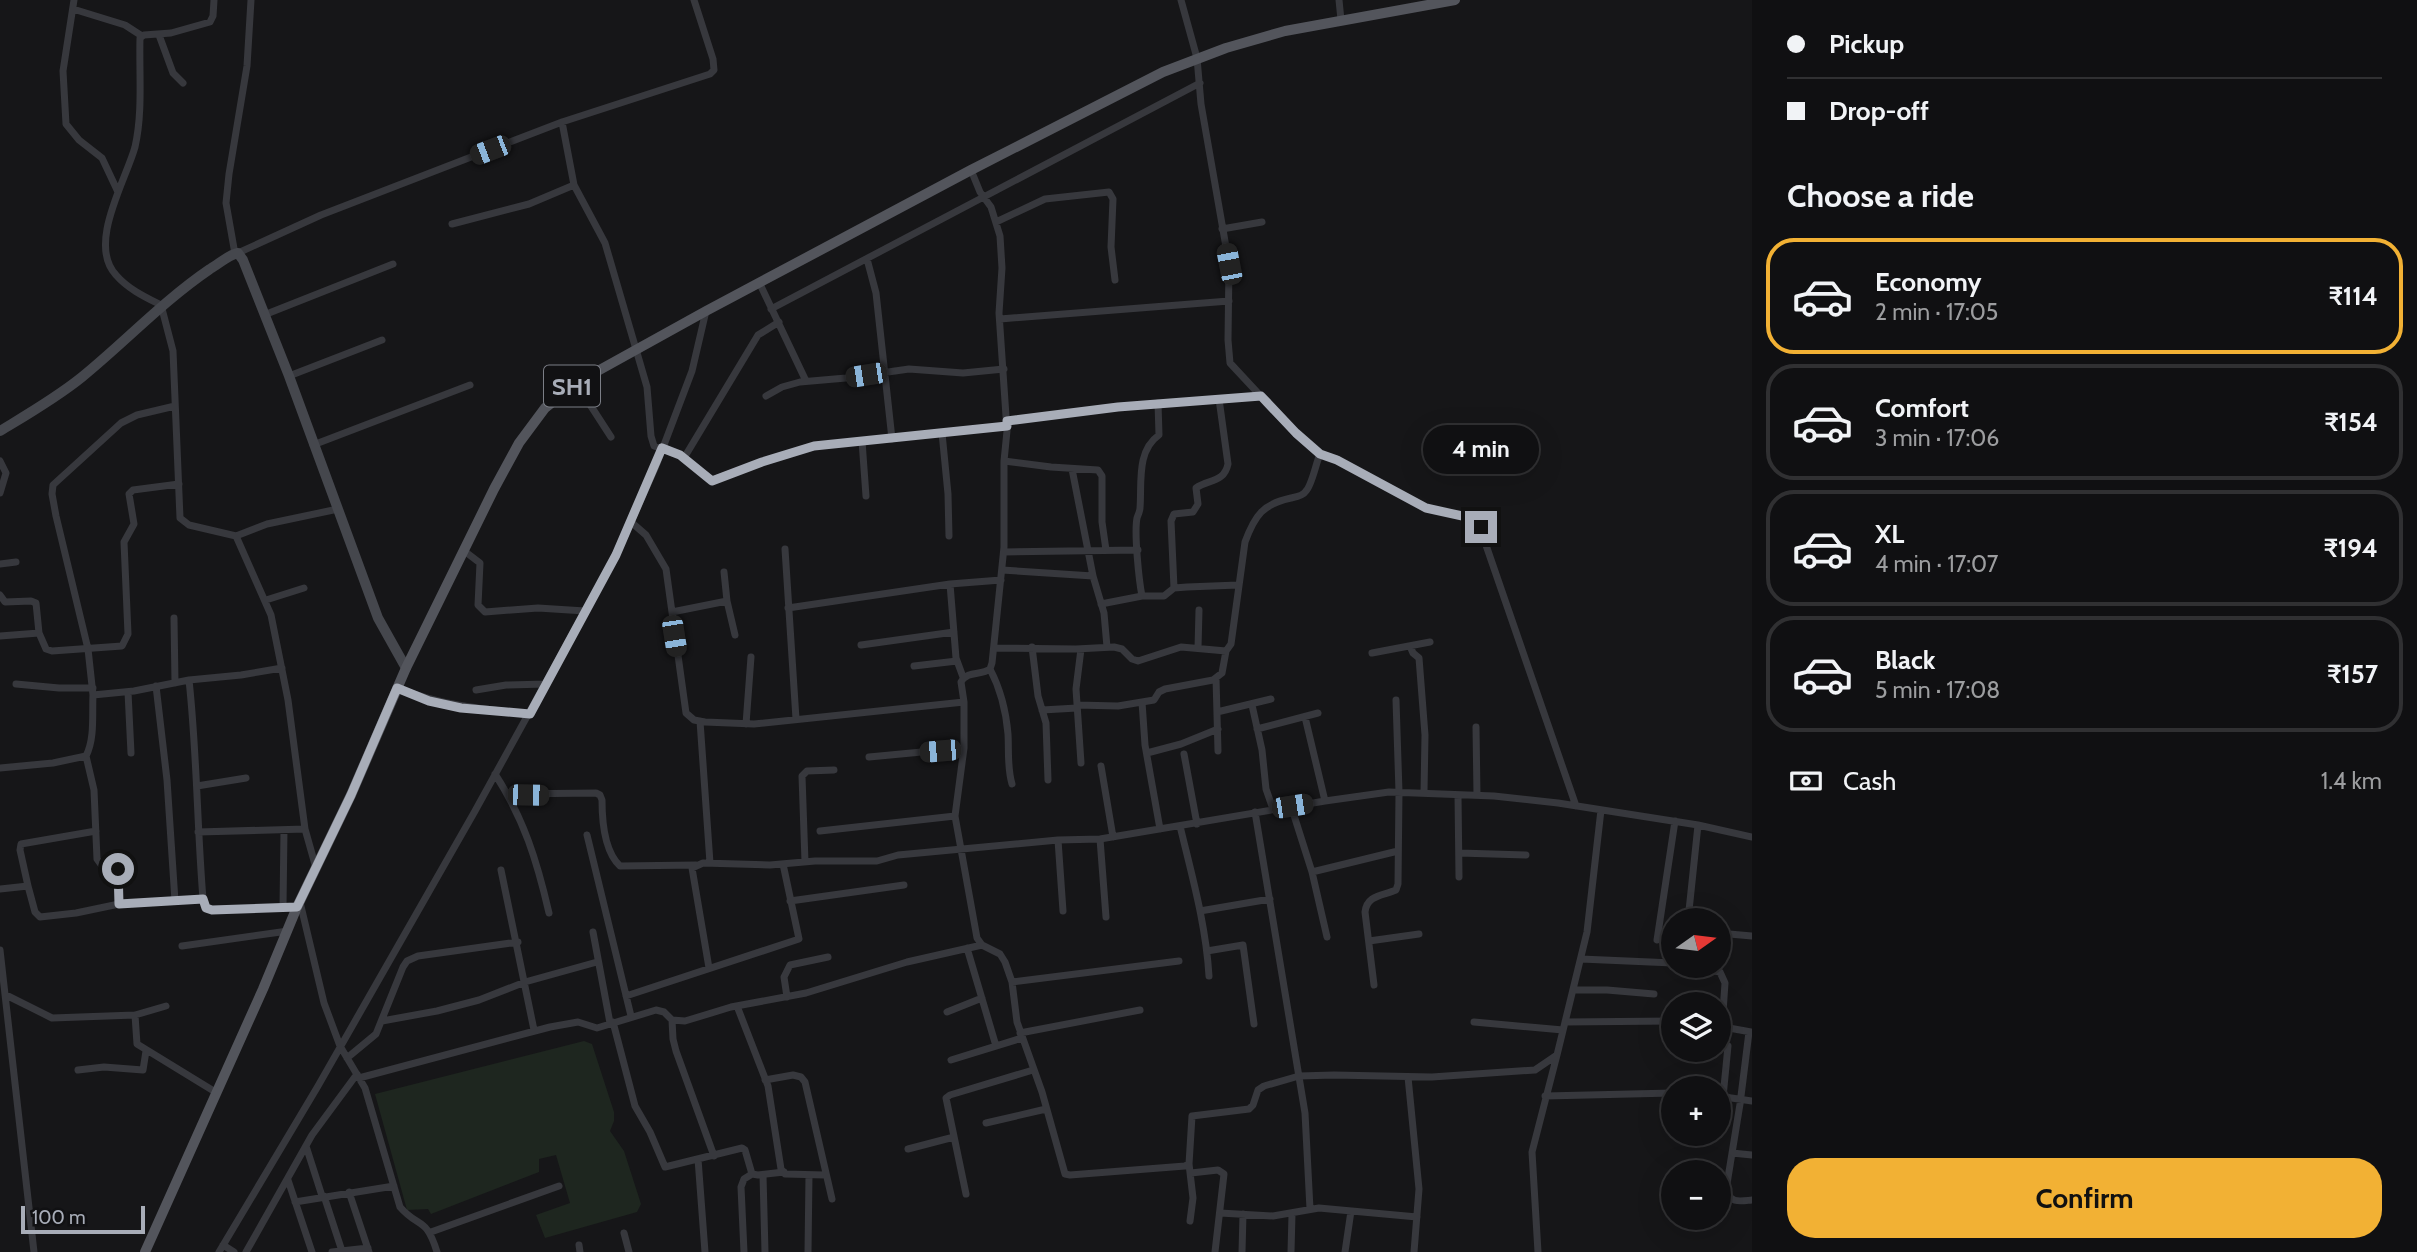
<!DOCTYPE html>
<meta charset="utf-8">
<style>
body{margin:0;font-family:Cabin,sans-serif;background:#1e1e20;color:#f1f3f6;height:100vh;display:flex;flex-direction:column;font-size:26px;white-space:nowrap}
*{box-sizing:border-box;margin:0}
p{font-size:23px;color:#9c9d9f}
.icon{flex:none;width:38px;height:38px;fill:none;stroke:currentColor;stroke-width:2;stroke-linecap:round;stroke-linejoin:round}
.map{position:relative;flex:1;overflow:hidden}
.panel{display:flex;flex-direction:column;background:#101012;width:665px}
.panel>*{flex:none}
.top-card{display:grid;align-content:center;height:154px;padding:0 35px;background:#101012}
.needle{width:46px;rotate:76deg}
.buttons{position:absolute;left:1661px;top:908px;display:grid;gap:14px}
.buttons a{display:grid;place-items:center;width:70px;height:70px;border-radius:50%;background:#101012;box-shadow:0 7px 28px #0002,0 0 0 2px #303032;font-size:35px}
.scale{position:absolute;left:21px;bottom:18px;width:124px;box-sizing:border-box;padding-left:7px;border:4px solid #a8adb8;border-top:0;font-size:19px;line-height:24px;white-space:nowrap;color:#a8adb8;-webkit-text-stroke:5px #111113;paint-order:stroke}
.end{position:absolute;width:32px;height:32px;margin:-16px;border:9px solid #a8adb8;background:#111;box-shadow:0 0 0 4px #111}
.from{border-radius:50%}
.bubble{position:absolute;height:49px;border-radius:24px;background:#101012;box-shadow:0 7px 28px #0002,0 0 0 2px #303032;font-size:23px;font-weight:700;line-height:49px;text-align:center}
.car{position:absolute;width:21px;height:42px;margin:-21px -10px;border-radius:9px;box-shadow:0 0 5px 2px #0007;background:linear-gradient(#222 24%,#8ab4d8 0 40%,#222 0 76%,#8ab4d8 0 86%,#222 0)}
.top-card b{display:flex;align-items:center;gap:24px;height:66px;font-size:26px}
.top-card b+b{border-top:2px solid #303032}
.top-card i{width:18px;height:18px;background:#f1f3f6}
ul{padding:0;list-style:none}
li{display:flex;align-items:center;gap:21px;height:116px;margin:0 14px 10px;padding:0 21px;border:4px solid #303032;border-radius:28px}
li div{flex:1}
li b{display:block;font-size:26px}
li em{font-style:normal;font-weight:700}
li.active{border-color:#f2b134}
li>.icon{width:63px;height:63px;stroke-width:1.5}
h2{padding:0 35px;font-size:32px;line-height:84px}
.pay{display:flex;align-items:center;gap:18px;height:77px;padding:0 35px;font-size:26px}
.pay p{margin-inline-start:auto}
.button{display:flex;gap:14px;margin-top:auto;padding:14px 35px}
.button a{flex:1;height:80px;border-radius:28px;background:#f2b134;color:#111;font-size:28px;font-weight:700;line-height:80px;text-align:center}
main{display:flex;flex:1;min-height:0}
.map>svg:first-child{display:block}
.green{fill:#1e261f}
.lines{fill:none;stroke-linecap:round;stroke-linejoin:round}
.street{stroke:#37383d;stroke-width:7}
.secondary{stroke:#45474d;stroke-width:10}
.primary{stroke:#53555c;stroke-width:10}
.route{stroke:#a8adb8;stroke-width:9}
.labels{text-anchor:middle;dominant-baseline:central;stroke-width:5;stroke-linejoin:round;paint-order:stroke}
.shield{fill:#111113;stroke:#7b7e86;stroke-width:2}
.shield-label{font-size:24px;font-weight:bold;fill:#a8adb8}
</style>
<main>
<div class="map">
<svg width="1752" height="1252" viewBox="0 0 1752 1252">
<rect width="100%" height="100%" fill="#161618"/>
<!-- green -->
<path class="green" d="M584,1041L592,1044L614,1112V1121L610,1131L624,1151L641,1204L637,1212L545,1238L536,1215L570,1203L556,1155L539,1159V1172L431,1214L428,1209L407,1210L375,1094Z"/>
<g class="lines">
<!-- street -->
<path class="street" d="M74,0L63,71L66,124L79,140L102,158L118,192
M214,0L213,16L210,22L171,33L144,35L140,38C139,74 143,112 135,147C126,180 87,244 116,275C128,289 145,297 161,305L173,351L180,518L189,525L236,536L271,615L288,700L305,829L316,868
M1181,0L1197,58L1201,104L1229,264L1228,340L1230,363L1296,434L1320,454L1337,460L1426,508L1467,517L1478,522L1576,806
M1339,0L1341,20
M73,9L125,25L142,36
M159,35L173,73L183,83
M562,122L574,185L605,243L647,387L651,436L654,446L680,455L712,480L762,462L814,446L1007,426
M971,170L980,192L991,207L1000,236L1002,268L999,313L1007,431L1004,461V547L992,663L990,669C981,676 968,670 961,682L964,702V748L955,816L977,938L982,945L1000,954L1005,962L1012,982L1017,1022L1042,1092L1065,1174L1070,1175L1185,1166L1189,1164
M996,222L1045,199L1109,192L1113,199L1111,247L1115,280
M452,224L529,204L574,185
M1222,229L1262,222
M238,253L321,215L562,122L710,74L714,70L713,59L694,0
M235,254L226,203L229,174L247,66L251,0
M867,259L876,293L892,439
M759,282L806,381
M771,309L1200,83
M264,315L393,264
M1000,319L1229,301
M289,376L382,340
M576,383L611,437
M766,396L782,387L800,382L846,378L909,369L963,373L1004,369
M1158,403L1159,435C1136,451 1142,484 1140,508C1140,511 1138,515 1137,518C1134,533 1139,581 1142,596H1164L1174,588L1187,587L1238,585
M1007,421L1118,407L1261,396
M942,433L948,494L949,536
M862,441L866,496
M313,445L470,385
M684,458L758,335L779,322
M0,461L6,473L0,493
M1004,461L1051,467L1098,470L1102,476V522L1106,550
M631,522L646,535L666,569L686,713L694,720L705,722L754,724L964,702
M236,536L267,524L338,509
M785,549L796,719
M463,550L480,563L478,605L485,612L538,608L585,611
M1004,552L1138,550
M0,564L16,562
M1002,570L1093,576L1072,469
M724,572L727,601L735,635
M1093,576L1104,613L1107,647
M950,584L956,658L963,677
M1174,588L1171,521L1174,514L1193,512L1198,504L1196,488C1209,479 1224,483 1228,464L1219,399
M0,595L5,602L31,601L36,603L39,633
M266,600L304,588
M1101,604L1142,596
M788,608L950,584L1001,580
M672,612L727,601
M174,618L175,683
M0,636L39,633L46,649L52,651L122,646L128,634L124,542L134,524L129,494L133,490L179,484
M861,645L954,632
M1410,646L1413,653L1419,658L1425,735L1424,793
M1032,647L1038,696L1046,723L1048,780
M994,648L1076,649L1114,647L1122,649L1132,659L1138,661L1181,647L1226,651L1231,644L1245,542C1255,515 1263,504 1291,498C1296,497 1303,496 1306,491C1312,485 1316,463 1320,454
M1198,648L1199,610
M1081,649L1076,689L1081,763
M1372,653L1430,642
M914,666L957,661
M990,669C1001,690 1006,711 1008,734C1009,751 1007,767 1012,784
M1216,678L1218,751
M16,684L59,688H93
M156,686L167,780L175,901
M397,688C444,706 481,709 530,714
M476,690L506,685L546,684
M128,692L131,753
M93,695L88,649L56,516L52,494L53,485L121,423L137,415L175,406
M1142,702L1145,745L1160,829
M1077,705L1118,706L1154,700L1159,692L1165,689L1213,680L1222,673L1226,651
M1252,705L1262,750L1266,789L1273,809
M1042,710L1077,708
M1217,712L1271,699
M1305,717L1325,801
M700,721L710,863
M746,724L751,657
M1476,727L1477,795
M1257,729L1318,713
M1147,753L1181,744L1218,729
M1184,754L1197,824
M86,756L94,790L97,859L102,866L118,870L119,904
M869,757L964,748
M1101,766L1113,837
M0,768L53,763L86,756C95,739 92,714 93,695L134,691L189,680L241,675L282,668
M495,774C524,819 537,861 549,913
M197,786L246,778
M509,794L596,793L600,795L602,800C602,820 604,851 620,866L696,865
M1458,795L1459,877
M1291,806L1312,872L1327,937
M1255,812L1305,1113L1310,1209
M1180,826C1192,876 1206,925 1209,976
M820,831L955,816
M198,832L305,829
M587,835L631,1016
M1100,839L1106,917
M1058,840L1063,911
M1459,853L1526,855
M805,862L802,776L807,771L834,770
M501,870L534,1030
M1312,872L1398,851
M28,886L20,850L21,844L96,831
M0,889L28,886L35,912L40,917L76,913L119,904L203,899C197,826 197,753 189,680
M203,899L206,908L212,910L297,907
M790,901L904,885
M300,902L324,1003L340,1046L365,1088L400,1207C419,1229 426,1216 437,1252
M283,907L284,830
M1200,911L1270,899
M1688,920L1698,825
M593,932L610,1023
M1718,933L1752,936
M1657,940L1675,821
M1369,941L1419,934
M182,946L288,931
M967,948L996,1046
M0,950L34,1252
M1207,951L1243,945L1254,1024
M1581,959L1673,963
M1690,966L1720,972L1725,983L1722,1027
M709,968L692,868L703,863L770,865L815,861H877L898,855L1058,840L1100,839L1325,801L1389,792L1494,796L1558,803L1698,825L1752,837
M1012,982L1179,961
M1374,985L1365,912C1367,895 1382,896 1396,890L1398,884L1399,792L1396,700
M1573,990H1607L1654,994
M6,995L52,1018L135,1015L166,1006
M626,996L799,939L783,864
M787,997L784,977L790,965L828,957
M737,1006L768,1086L781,1169L785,1174L825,1175
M947,1012L982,998
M135,1015L137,1044L217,1093
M672,1020L673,1039L676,1051L714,1156
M382,1021L437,1011L479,1000L525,982L597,962
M613,1022L635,1106L650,1132L665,1167L742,1148L745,1150L752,1174L758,1175L784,1172
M1474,1022L1563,1030
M1565,1022L1673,1021
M1718,1026L1751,1032
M1749,1032L1740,1104L1726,1190C1730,1204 1741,1201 1752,1200
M1020,1033L1140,1010
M347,1058L376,1034L403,967L407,961L418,956L518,942
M951,1060L1022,1038
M78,1070L104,1067L143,1070L146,1051
M1408,1077L1419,1189L1414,1252
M359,1078L550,1027L578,1022L597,1028L656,1010L664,1012L672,1020L685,1021L731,1007L806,993L907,962L982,945
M765,1080L793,1075L801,1077L805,1082L832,1199
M1545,1096L1673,1093
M1718,1096L1752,1101
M1723,1097L1728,1046
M986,1123L1046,1109
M306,1146L322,1196
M908,1149L954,1137
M1732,1153L1752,1155
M698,1159L705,1252
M1191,1173L1218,1170L1224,1174L1215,1252
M763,1175L765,1252
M288,1180L312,1252
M349,1192L369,1252
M966,1194L946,1098L950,1095L1033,1070
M324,1196L342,1251
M295,1202L394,1186
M1220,1213L1273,1216L1319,1208L1417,1217
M1190,1221L1193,1198L1189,1164L1192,1116L1249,1109L1253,1105L1258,1090L1264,1086L1299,1076L1334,1075L1432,1077L1535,1070L1557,1055L1587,932L1601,810
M431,1232L559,1186
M624,1233L629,1252
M223,1245L234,1252
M579,1245L580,1252
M219,1252L318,1086L475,811L616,555L656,466L692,371L706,311
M246,1252L312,1135L357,1074
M332,1252L368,1248
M744,1252L741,1187L744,1179L752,1174
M808,1252L809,1175
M1242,1252L1243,1214
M1291,1252L1292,1214
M1345,1252L1351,1211
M1538,1252L1532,1152L1557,1055"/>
<!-- secondary -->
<path class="secondary" d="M0,431C28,414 56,398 82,377C125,342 163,301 210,269C219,264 228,255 238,253L243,260L289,376L378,618L406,668"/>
<!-- primary -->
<path class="primary" d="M145,1252L263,989L297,907L351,795L406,668L494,489L519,443L545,408L576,383L706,311L971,170L1163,72L1226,48L1285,31L1455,0"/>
</g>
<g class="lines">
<!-- route -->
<path class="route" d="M118,869L119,904L203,899L206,908L212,910L297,907L351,795L397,688L429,701L461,708L530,714L616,555L662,448L680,455L712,481L762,462L814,446L1007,426V421L1118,407L1261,396L1296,433L1320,454L1337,460L1426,508L1467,517L1478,522L1481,527"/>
</g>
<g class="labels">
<!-- shield labels -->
<rect class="shield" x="544" y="365.5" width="56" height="41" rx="5"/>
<g class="shield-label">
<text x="572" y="386">SH1</text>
</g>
</g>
</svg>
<div class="buttons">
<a><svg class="needle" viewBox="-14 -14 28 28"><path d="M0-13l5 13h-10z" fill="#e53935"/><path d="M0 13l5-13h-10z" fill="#9c9d9f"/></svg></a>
<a><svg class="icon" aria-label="layers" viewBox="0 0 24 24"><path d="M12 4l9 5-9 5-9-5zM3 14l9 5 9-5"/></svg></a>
<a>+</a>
<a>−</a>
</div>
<div class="scale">100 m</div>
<i class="end from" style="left:118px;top:869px"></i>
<i class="end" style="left:1481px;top:527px"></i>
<div class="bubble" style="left:1423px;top:425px;width:116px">4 min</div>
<i class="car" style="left:490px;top:150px;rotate:249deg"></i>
<i class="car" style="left:1229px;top:264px;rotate:349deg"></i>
<i class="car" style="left:866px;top:375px;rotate:261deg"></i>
<i class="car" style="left:674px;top:636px;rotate:171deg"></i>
<i class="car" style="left:940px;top:751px;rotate:265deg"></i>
<i class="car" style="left:528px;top:795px;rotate:91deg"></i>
<i class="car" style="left:1292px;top:806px;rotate:81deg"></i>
</div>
<section class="panel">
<div class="top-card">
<b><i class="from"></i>Pickup</b>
<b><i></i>Drop-off</b>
</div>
<h2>Choose a ride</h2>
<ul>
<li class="active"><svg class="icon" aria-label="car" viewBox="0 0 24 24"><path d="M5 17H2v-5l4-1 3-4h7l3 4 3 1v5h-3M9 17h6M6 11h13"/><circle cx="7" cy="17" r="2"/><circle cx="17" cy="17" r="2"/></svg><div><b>Economy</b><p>2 min · 17:05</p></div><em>₹114</em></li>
<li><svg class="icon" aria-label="car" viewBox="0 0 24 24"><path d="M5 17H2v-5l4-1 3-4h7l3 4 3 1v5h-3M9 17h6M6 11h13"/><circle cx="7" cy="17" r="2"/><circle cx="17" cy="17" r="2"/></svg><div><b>Comfort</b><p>3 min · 17:06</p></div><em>₹154</em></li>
<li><svg class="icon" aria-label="car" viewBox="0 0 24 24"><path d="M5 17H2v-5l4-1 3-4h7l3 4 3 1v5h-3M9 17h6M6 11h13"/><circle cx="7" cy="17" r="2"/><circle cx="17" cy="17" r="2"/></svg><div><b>XL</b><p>4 min · 17:07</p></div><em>₹194</em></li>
<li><svg class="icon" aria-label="car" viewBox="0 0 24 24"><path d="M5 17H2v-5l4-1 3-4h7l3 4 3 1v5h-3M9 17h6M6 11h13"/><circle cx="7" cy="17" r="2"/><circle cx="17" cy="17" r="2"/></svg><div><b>Black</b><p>5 min · 17:08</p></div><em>₹157</em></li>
</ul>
<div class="pay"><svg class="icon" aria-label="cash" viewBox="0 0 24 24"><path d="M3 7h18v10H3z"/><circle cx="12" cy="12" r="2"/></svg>Cash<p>1.4 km</p></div>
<div class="button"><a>Confirm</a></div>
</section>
</main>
